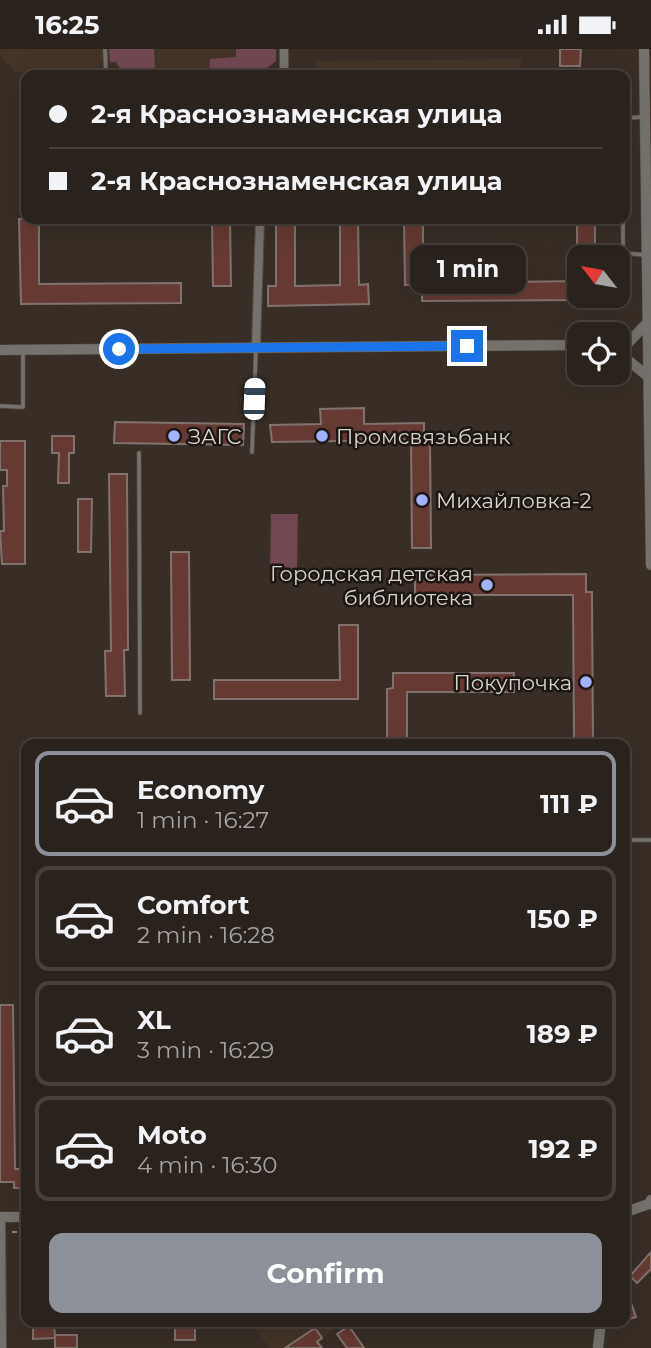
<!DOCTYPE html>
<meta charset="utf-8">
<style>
body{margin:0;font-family:Montserrat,sans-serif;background:#322a25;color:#f1f3f6;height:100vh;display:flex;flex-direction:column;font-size:26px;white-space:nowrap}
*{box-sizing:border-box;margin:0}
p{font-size:23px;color:#a5a4a3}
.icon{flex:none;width:38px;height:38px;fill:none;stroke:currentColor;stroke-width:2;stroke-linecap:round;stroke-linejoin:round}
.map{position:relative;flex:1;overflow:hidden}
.sheet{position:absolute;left:21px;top:690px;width:609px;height:588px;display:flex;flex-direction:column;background:#2a221c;border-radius:14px;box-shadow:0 7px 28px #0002,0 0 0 2px #463f3b}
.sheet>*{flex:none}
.guide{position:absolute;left:21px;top:21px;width:609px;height:154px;border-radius:14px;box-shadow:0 7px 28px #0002,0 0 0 2px #463f3b;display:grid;align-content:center;height:154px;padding:0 28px;background:#2a221c}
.needle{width:46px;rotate:301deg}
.controls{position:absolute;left:567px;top:196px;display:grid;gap:14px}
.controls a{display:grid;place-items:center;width:63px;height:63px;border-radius:14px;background:#2a221c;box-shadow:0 7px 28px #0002,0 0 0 2px #463f3b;font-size:35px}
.end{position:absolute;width:32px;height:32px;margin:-16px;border:9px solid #1a73e8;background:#fff;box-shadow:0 0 0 4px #fff}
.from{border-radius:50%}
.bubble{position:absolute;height:49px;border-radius:14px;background:#2a221c;box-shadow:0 7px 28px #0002,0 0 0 2px #463f3b;font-size:23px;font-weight:700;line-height:49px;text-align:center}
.car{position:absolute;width:21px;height:42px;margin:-21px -10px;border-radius:9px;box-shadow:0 0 5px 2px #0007;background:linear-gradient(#fff 24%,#345 0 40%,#fff 0 76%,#345 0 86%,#fff 0)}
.guide b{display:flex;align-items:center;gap:24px;height:66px;font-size:26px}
.guide b+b{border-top:2px solid #463f3b}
.guide i{width:18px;height:18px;background:#f1f3f6}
ul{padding:12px 0 0;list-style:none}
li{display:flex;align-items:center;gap:21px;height:105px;margin:0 14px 10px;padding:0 14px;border:4px solid #463f3b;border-radius:14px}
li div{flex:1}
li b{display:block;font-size:26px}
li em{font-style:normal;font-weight:700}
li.current{border-color:#8c9099}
li>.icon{width:63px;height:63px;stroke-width:1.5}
.action{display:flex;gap:14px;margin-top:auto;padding:14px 28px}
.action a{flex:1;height:80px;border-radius:14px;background:#8c9099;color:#fff;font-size:28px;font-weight:700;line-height:80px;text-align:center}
.status{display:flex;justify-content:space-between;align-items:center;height:49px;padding:0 35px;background:#2a221c;direction:ltr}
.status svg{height:19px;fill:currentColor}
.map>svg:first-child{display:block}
.built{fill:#433427}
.green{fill:#714752}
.building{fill:#663a32;stroke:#82726f;stroke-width:2}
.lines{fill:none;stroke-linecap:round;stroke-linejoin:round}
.service-casing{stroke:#554c44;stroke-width:5}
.minor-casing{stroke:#554c44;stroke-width:10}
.tertiary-casing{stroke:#554c44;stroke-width:11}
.path{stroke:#8d857e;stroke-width:2;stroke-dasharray:5 3.5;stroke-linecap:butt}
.service{stroke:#75726d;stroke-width:3.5}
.minor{stroke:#75726d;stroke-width:8}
.tertiary{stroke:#75726d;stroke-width:10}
.route{stroke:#1a73e8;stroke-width:9}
.poi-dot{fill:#a2b2fd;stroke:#1c1713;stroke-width:2.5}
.labels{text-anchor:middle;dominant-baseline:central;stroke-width:5;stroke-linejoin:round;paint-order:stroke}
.poi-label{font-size:21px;fill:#d9d3cd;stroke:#1c1713;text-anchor:start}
</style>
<div class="status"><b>16:25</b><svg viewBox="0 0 49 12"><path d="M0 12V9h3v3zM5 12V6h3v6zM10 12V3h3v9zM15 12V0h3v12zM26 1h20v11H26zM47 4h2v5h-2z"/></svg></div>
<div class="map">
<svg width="651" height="1299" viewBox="0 0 651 1299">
<rect width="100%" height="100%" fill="#382e26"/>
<!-- built -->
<path class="built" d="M0,0H277V13L262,24H121L116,16H99L96,24L15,23L0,6Z
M521,10V26H315V12Z
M251,1272H346L308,1299H269Z"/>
<!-- green -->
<path class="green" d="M109,0H154L155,20L122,21L116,13H110Z
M236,0H276V12L262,23L209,22L210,10L236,8Z
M271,465H298L297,519L270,518Z"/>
<!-- building -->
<path class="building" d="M560,0H581L580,17H560Z
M19,170H39V235L181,234V254L21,255Z
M212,170H230L231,237H213Z
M276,170H295V237L340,236V170H358L359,236L368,235L369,255L268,257V237H276Z
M404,170H423V234L579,232V251L422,252V235L405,236Z
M577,170H595V208H577Z
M364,359V375L424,374V391H430L431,499H412L411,391L272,393L270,376L321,375L320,360Z
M115,373L244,375L243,396L114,394Z
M52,387H74V404H69V434H58L59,404H52Z
M0,392H25V515H2L0,482H4L3,437H7V421H0Z
M109,425H127L128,601H124L125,647H106L105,602H111Z
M78,450H92L91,503H78Z
M171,503H189L190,631H172Z
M586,525V543H592L593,695H574L573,546H415V526Z
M339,576H358V650H214V631H340Z
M393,624H514V643H407V695H387V640L393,639Z
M0,956H13L15,1120H26V1139H14V1133H0Z
M651,1203V1220L637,1234L630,1227Z
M625,1237L636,1268L625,1271Z
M33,1272H54L55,1289L33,1290Z
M175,1272H195V1291H175Z
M349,1277L364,1299H347L337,1285Z
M315,1279L322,1289L317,1293L322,1299H285Z
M55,1286H77V1299H55Z"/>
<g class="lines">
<defs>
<path id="service" d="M105,0L106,26
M625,69L643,68
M623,170V204L646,206
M0,357L23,358V302
M252,403L256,300
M139,404L140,664
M625,791H651"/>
<path id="minor" d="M284,0V26
M256,298L260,170
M1,1168L2,1299"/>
<path id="tertiary" d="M644,0L651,516
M618,295L628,294L647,274
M0,301L579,296
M618,303L651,330
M625,1163L649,1155L651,1151
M0,1168H26
M598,1299L601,1272"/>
</defs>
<!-- service casing -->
<use href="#service" class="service-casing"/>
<!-- minor casing -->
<use href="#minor" class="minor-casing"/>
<!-- tertiary casing -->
<use href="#tertiary" class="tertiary-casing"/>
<!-- path -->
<path class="path" d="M12,1183H26"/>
<!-- service -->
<use href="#service" class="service"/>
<!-- minor -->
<use href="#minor" class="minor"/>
<!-- tertiary -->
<use href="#tertiary" class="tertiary"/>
</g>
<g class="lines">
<!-- route -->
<path class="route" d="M119,300L467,297"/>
</g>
<!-- markers -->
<g class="poi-dot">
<circle cx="174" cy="387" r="7"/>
<circle cx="322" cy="387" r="7"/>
<circle cx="422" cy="451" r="7"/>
<circle cx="487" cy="536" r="7"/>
<circle cx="586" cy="633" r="7"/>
</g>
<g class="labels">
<!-- poi labels -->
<g class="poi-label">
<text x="188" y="387">ЗАГС</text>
<text x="336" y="387">Промсвязьбанк</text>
<text x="436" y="451">Михайловка-2</text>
<text x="473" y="524" text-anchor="end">Городская детская<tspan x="473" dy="24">библиотека</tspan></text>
<text x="572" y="633" text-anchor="end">Покупочка</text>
</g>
</g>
</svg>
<div class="controls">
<a><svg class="needle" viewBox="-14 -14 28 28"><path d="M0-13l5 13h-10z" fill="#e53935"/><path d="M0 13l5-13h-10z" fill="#a5a4a3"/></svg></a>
<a><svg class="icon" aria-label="locate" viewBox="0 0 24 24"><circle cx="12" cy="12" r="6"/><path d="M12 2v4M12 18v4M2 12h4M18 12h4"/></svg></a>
</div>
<i class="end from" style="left:119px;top:300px"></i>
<i class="end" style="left:467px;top:297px"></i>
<div class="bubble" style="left:410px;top:196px;width:116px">1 min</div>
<i class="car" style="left:254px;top:350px;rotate:2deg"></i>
<div class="guide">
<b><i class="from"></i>2-я Краснознаменская улица</b>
<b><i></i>2-я Краснознаменская улица</b>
</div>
<section class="sheet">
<ul>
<li class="current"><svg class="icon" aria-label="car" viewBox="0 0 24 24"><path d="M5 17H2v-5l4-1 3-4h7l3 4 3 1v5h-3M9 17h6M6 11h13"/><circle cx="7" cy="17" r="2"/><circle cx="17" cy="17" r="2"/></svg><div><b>Economy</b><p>1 min · 16:27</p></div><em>111 ₽</em></li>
<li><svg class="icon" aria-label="car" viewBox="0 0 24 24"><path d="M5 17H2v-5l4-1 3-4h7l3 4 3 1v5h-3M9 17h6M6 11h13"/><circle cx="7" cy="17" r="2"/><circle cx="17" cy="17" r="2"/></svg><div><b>Comfort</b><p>2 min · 16:28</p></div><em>150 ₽</em></li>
<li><svg class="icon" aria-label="car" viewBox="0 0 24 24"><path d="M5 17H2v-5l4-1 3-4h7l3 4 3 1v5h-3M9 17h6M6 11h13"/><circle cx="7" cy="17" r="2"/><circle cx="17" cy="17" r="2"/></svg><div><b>XL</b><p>3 min · 16:29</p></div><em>189 ₽</em></li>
<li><svg class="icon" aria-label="car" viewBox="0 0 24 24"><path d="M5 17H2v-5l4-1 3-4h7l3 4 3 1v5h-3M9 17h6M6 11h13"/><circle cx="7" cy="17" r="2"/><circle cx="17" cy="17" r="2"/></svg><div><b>Moto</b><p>4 min · 16:30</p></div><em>192 ₽</em></li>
</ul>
<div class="action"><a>Confirm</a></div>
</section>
</div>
